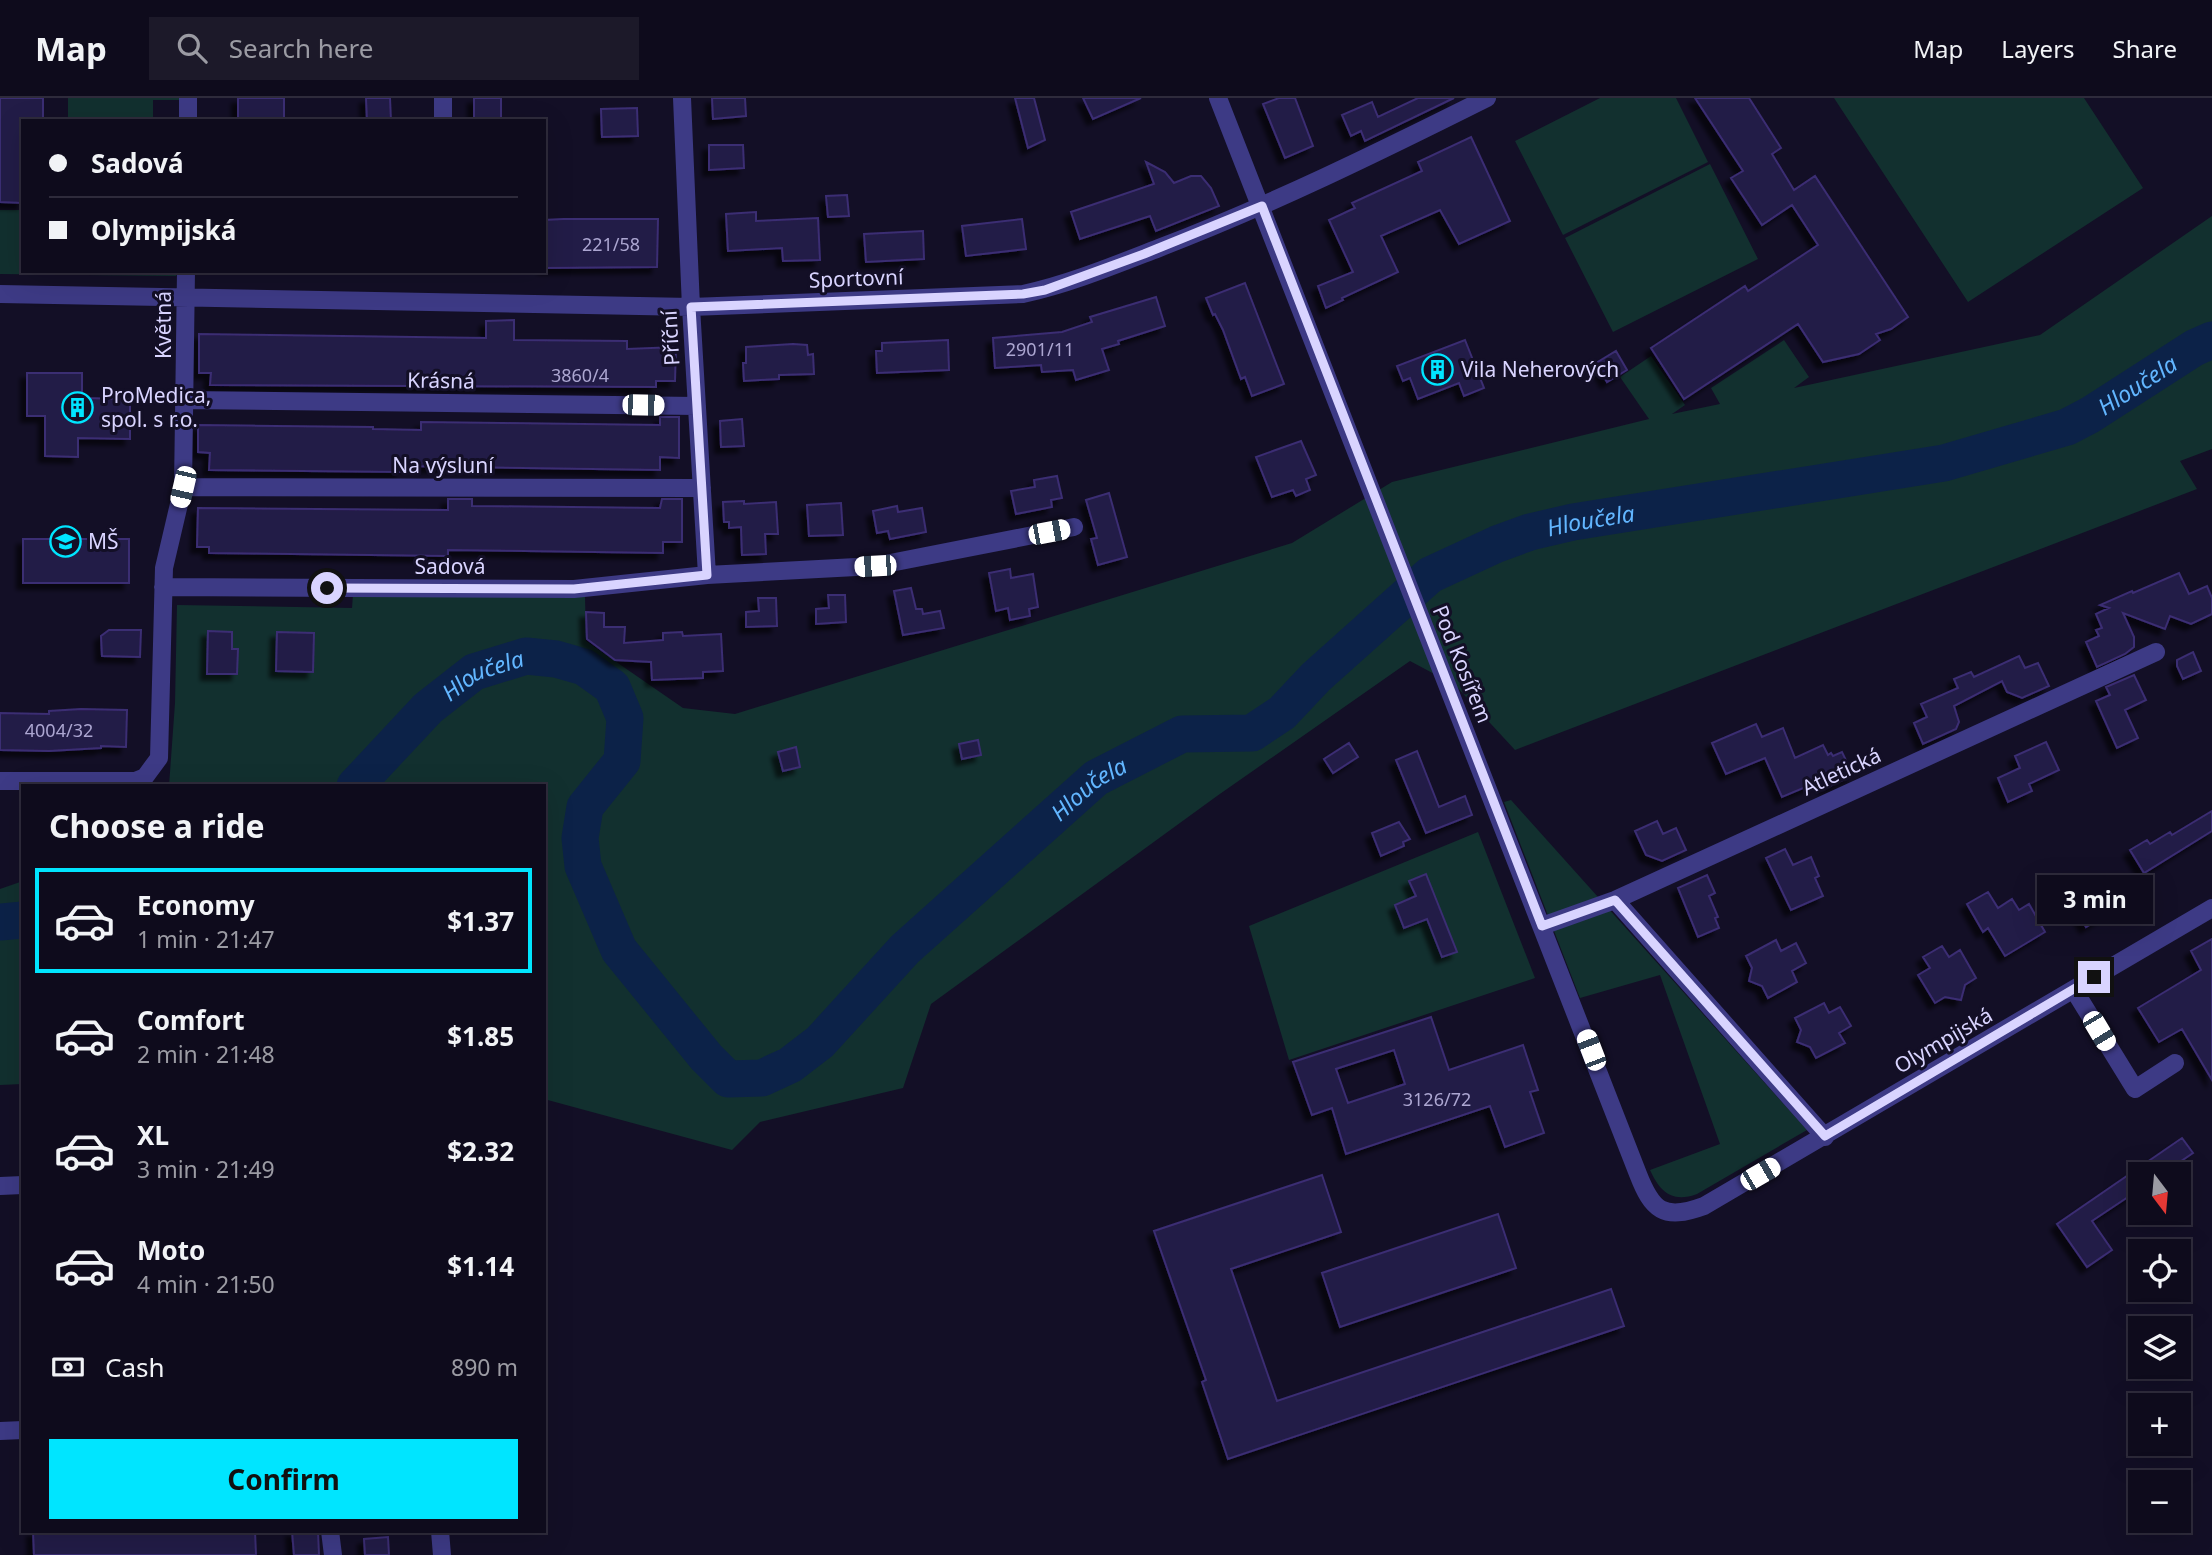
<!DOCTYPE html>
<meta charset="utf-8">
<style>
body{margin:0;font-family:"Noto Sans",sans-serif;background:#1c1929;color:#f1f3f6;height:100vh;display:flex;flex-direction:column;font-size:26px;white-space:nowrap}
*{box-sizing:border-box;margin:0}
p{font-size:23px;color:#9b9ba3}
.icon{flex:none;width:38px;height:38px;fill:none;stroke:currentColor;stroke-width:2;stroke-linecap:round;stroke-linejoin:round}
.map{position:relative;flex:1;overflow:hidden}
.side{position:absolute;left:21px;top:686px;width:525px;height:749px;display:flex;flex-direction:column;background:#0e0b1c;border-radius:0px;box-shadow:0 7px 28px #0002,0 0 0 2px #2e2b3b}
.side>*{flex:none}
.banner{position:absolute;left:21px;top:21px;width:525px;height:154px;border-radius:0px;box-shadow:0 7px 28px #0002,0 0 0 2px #2e2b3b;display:grid;align-content:center;height:154px;padding:0 28px;background:#0e0b1c}
.needle{width:46px;rotate:164deg}
.fabs{position:absolute;left:2128px;top:1064px;display:grid;gap:14px}
.fabs a{display:grid;place-items:center;width:63px;height:63px;border-radius:0px;background:#0e0b1c;box-shadow:0 7px 28px #0002,0 0 0 2px #2e2b3b;font-size:35px}
.end{position:absolute;width:32px;height:32px;margin:-16px;border:9px solid #d9d4ff;background:#111;box-shadow:0 0 0 4px #111}
.from{border-radius:50%}
.bubble{position:absolute;height:49px;border-radius:0px;background:#0e0b1c;box-shadow:0 7px 28px #0002,0 0 0 2px #2e2b3b;font-size:23px;font-weight:700;line-height:49px;text-align:center}
.car{position:absolute;width:21px;height:42px;margin:-21px -10px;border-radius:9px;box-shadow:0 0 5px 2px #0007;background:linear-gradient(#fff 24%,#345 0 40%,#fff 0 76%,#345 0 86%,#fff 0)}
.banner b{display:flex;align-items:center;gap:24px;height:66px;font-size:26px}
.banner b+b{border-top:2px solid #2e2b3b}
.banner i{width:18px;height:18px;background:#f1f3f6}
ul{padding:0;list-style:none}
li{display:flex;align-items:center;gap:21px;height:105px;margin:0 14px 10px;padding:0 14px;border:4px solid transparent;border-radius:0px}
li div{flex:1}
li b{display:block;font-size:26px}
li em{font-style:normal;font-weight:700}
li.selected{border-color:#00e5ff}
li>.icon{width:63px;height:63px;stroke-width:1.5}
h2{padding:0 28px;font-size:32px;line-height:84px}
.pay{display:flex;align-items:center;gap:18px;height:77px;padding:0 28px;font-size:26px}
.pay p{margin-inline-start:auto}
.action{display:flex;gap:14px;margin-top:auto;padding:14px 28px}
.action a{flex:1;height:80px;border-radius:0px;background:#00e5ff;color:#111;font-size:28px;font-weight:700;line-height:80px;text-align:center}
header{display:flex;align-items:center;gap:42px;box-sizing:border-box;height:98px;padding:0 35px;background:#0e0b1c;border-bottom:2px solid #2e2b3b}
header strong{font-size:33px}
nav{display:flex;gap:38px;margin-inline-start:auto;font-size:24px}
.search{width:490px;height:63px;background:#1c1929;display:flex;align-items:center;gap:18px;box-sizing:border-box;padding:0 24px;border-radius:0px;color:#9b9ba3;font-size:26px}
.map>svg:first-child{display:block}
.green{fill:#12302f}
.lines{fill:none;stroke-linecap:round;stroke-linejoin:round}
.river{stroke:#0c2248;stroke-width:37}
.building{fill:#241b47;stroke:#3b2d73;stroke-width:2;fill-rule:evenodd;filter:url(#shadow)}
.minor{stroke:#3d3a85;stroke-width:18}
.route{stroke:#d9d4ff;stroke-width:9}
.labels{text-anchor:middle;dominant-baseline:central;stroke-width:6;stroke-linejoin:round;paint-order:stroke}
.number-label{font-size:18px;fill:#aca6d1}
.street-label{font-size:21px;fill:#d9d4ff;stroke:#130f26}
.poi-label{font-size:21px;fill:#d9d4ff;stroke:#130f26;text-anchor:start}
.water-label{font-size:23px;font-style:italic;fill:#62b6ff;stroke:#130f26}
</style>
<header>
<strong>Map</strong>
<div class="search"><svg class="icon" aria-label="search" viewBox="0 0 24 24"><circle cx="10" cy="10" r="6"/><path d="M15 15l6 6"/></svg>Search here</div>
<nav><a>Map</a><a>Layers</a><a>Share</a></nav>
</header>
<div class="map">
<svg width="2212" height="1457" viewBox="0 0 2212 1457">
<defs>
<filter id="shadow"><feDropShadow dx="-6" dy="6" stdDeviation="2" flood-color="#0009"/></filter>
</defs>
<rect width="100%" height="100%" fill="#130f26"/>
<!-- green -->
<path class="green" d="M68,0H181V2H153V23H68Z
M1600,0H1676L1708,64L1563,137L1515,43Z
M1834,0H2084L2143,90L1968,204Z
M1710,66L1758,161L1613,234L1565,140Z
M0,112H23V173H178L176,178L0,176Z
M2212,118V351L2180,363L2197,391L1515,652L1455,587L1410,563L1217,698L931,906L903,990L760,1024L732,1052L544,1001V688H169L175,605L177,507L352,510L353,496L585,498L586,543L683,610L735,616L1292,445L1392,384L1649,321L1620,279L1651,258L1685,307L1672,316L1720,306L1711,290L1784,242L1809,279L1794,290L2040,237Z
M1511,702L1807,1032L1697,1096C1672,1105 1660,1094 1650,1072L1720,1046L1660,877L1580,900L1504,704Z
M1478,734L1535,880L1289,962L1249,828Z
M23,783V986L0,987V791Z"/>
<g class="lines">
<!-- river -->
<g class="river">
<path id="s1" d="M355,688L428,610L474,574L526,558L556,561L584,569L612,589L625,620L622,663L585,709L580,740L583,768L619,852L706,959L728,981L762,980L790,967L820,944L905,851L1096,680L1182,636L1252,635L1282,615L1316,579L1430,477L1497,446L1530,434L1573,424L1944,365L2067,329L2090,317L2194,250L2212,242"/>
<path d="M0,824L23,822"/>
</g>
</g>
<!-- building -->
<path class="building" d="M0,0H43V23H23V105L0,104Z
M238,0H284V23H238Z
M366,0H390L391,23H367Z
M474,0H501V23H474Z
M712,0H745L746,18L713,21Z
M1015,0H1034L1045,42L1028,50Z
M1083,0H1141L1093,21Z
M1279,0H1295L1313,48L1285,60L1263,6Z
M1418,0H1454L1365,43L1361,33L1351,38L1342,17L1372,4L1378,19Z
M1695,0H1749L1781,50L1772,56L1794,92L1815,78L1908,219L1891,231L1876,236L1880,242L1859,256L1823,264L1798,226L1684,301L1651,250L1745,188L1748,193L1818,147L1792,107L1762,127L1731,80L1743,73Z
M637,10L638,38L602,39L601,11Z
M1471,39L1510,123L1459,146L1440,112L1381,138L1398,174L1342,200L1343,202L1326,210L1318,188L1353,174L1329,122L1355,110L1352,105L1422,73L1418,64Z
M709,47H743L744,70L709,72Z
M1146,64L1165,74L1174,85L1191,78H1201L1211,90L1219,108L1156,133L1150,118L1080,141L1071,114L1154,86Z
M847,97L849,118L828,119L826,98Z
M756,114V123L818,120L820,162L783,163L782,150L728,153L726,116Z
M563,121H658L657,169L544,170V122Z
M1022,121L1026,151L966,158L962,128Z
M923,133L924,161L866,164L864,136Z
M1245,185L1284,286L1252,298L1245,279L1241,281L1223,232L1215,216L1213,217L1206,200Z
M1156,199L1165,228L1118,243L1119,246L1102,251L1109,272L1076,282L1073,272L1042,274L1041,267L995,270L993,240L1062,234L1092,224L1090,219Z
M514,222V242L627,243V251L676,249L675,283H656V289L210,287L211,275H199V236L486,240V223Z
M948,242L949,272L877,275L876,253H882V245Z
M1465,242L1484,290L1464,298L1459,285L1418,301L1410,280L1403,283L1397,268Z
M793,246L807,247L808,257L813,256L814,276L779,277V281L744,283L743,265H746V249Z
M1616,253L1627,272L1607,284L1596,265Z
M27,275H82V300L130,301V341L78,340V359L45,358V318H27Z
M660,319H679V360L660,359V372L401,368V374L209,372L210,355L198,354V327L373,329V331L421,332V324L660,327Z
M742,321L744,348L721,349L720,323Z
M1301,343L1316,377L1306,381L1310,392L1296,398L1293,392L1272,399L1256,359Z
M1057,378L1062,400L1051,402L1052,409L1016,416L1011,393L1035,389L1034,382Z
M1109,395L1127,459L1098,467L1091,441L1097,440L1086,402Z
M448,401H472V408L660,410L662,401H682V444H663V455L448,452V458L209,455V449H197L198,410L448,412Z
M744,403V406L776,404L778,436H765L766,456L742,457L741,429L729,430V424H724L723,404Z
M841,405L843,437L809,438L807,407Z
M897,408L898,414L922,410L926,434L890,441L888,433L877,435L873,413Z
M23,441H129V485H23Z
M1010,471L1011,480L1033,476L1038,509L1029,511L1030,518L1010,522L1008,510L996,513L989,475Z
M2179,475L2189,496L2207,488L2212,500V516L2191,526L2170,518L2165,531L2123,515L2134,539V549L2125,556L2097,569L2086,544L2099,538L2096,532L2102,530L2096,516L2109,510L2100,507L2132,493L2133,495Z
M911,490L916,511H922L923,516L940,513L944,530L903,537L894,493Z
M828,497H845L846,524L816,526V511L829,510Z
M758,500H776L777,528L746,529V514L759,513Z
M586,514L604,515V529H625L624,545L663,542V535L682,534L683,538L721,536L723,573L703,574V580L652,582L651,564L615,562L587,541Z
M109,532H141L140,559L102,558L101,538Z
M208,533L232,534V551H238L237,576H207Z
M277,534L314,535L313,574L276,573Z
M2193,554L2201,573L2183,581L2177,568V562Z
M2019,558L2025,570L2038,565L2049,588L2022,600L2007,594L2002,583L1954,608L1959,624L1956,631L1923,646L1914,625L1927,619L1921,606L1958,590L1954,581L1971,574L1974,579Z
M2134,577L2146,602L2125,612L2138,640L2117,650L2096,603L2110,597L2106,589Z
M81,611L127,612L126,649L101,648V650L49,653L0,652V615L49,616V613Z
M1756,626L1762,639L1783,630L1795,660L1823,647L1828,657L1831,655L1833,658L1842,654L1853,677L1830,688L1824,689L1822,682L1782,699L1765,660L1726,676L1712,645Z
M978,642L981,657L962,661L959,646Z
M2046,644L2059,672L2029,686L2032,693L2008,704L1998,680L2020,670L2015,658Z
M1349,645L1358,659L1333,675L1324,661Z
M796,649L800,669L783,673L778,654Z
M1417,653L1439,709L1465,698L1472,717L1426,735L1396,662Z
M2212,713V733L2144,775L2130,752L2147,742L2150,746L2170,734L2172,737Z
M1657,723L1663,736L1676,730L1686,752L1662,763L1646,757L1635,733Z
M1399,724L1410,741L1403,744L1404,748L1381,758L1372,735Z
M1785,751L1793,767L1811,759L1819,778L1815,780L1823,798L1791,812L1766,760Z
M1426,776L1457,854L1442,859L1427,821L1404,830L1395,807L1416,798L1409,783Z
M1707,777L1715,795L1709,798L1718,819L1715,820L1719,830L1698,839L1678,790Z
M2111,788L2123,806L2086,829L2072,805L2089,795L2091,800Z
M1988,794L1998,810L2012,801L2019,812L2029,806L2045,834L2005,858L1988,830L1983,834L1967,806Z
M2212,841V982L2182,931L2159,944L2138,910L2201,872L2191,853Z
M1776,842L1781,853L1796,845L1806,865L1792,873L1797,884L1768,900L1762,888L1749,883L1752,870L1746,858Z
M1942,848L1949,859L1960,852L1976,880L1965,887L1961,902L1945,899L1935,905L1918,877L1930,870L1923,859Z
M1824,905L1829,915L1840,909L1851,928L1839,935L1845,945L1816,960L1810,949L1797,944L1801,932L1795,920Z
M1431,919L1449,972L1523,947L1538,992L1530,994L1544,1035L1505,1049L1490,1008L1346,1056L1332,1010L1312,1017L1293,964ZM1394,952L1405,986L1348,1005L1336,971Z
M2182,1040L2193,1055L2162,1076H2140V1091L2092,1123L2112,1152L2087,1169L2057,1126Z
M1322,1077L1341,1134L1231,1171L1277,1303L1611,1191L1624,1228L1228,1361L1202,1284L1206,1282L1154,1133Z
M1498,1116L1516,1170L1340,1229L1322,1175Z
M33,1433H255L256,1457H34Z
M292,1433H318L319,1457H294Z
M388,1439L389,1457H365L364,1441Z"/>
<g class="lines">
<!-- minor -->
<path class="minor" d="M443,0V23
M682,0L691,209L707,477
M1218,0L1638,1076C1652,1112 1663,1123 1704,1108L2212,810
M188,23V0
M0,196L691,209L1023,196C1069,186 1115,167 1159,150C1271,107 1379,54 1487,0
M185,302L697,308
M183,389L702,390
M163,489L574,491L707,477L875,468L1074,429
M0,683H135L145,679L159,660L164,470L183,389L186,173
M1615,802L1825,1039
M1542,828L1615,802L2156,554
M2074,892L2135,991L2175,965
M0,1088L23,1087
M0,1333L23,1332
M330,1433L333,1457
M440,1433L442,1457"/>
</g>
<g class="lines">
<!-- route -->
<path class="route" d="M327,490L574,491L707,477L691,209L1023,196L1045,192L1144,156L1262,108L1542,828L1615,802L1825,1038L2094,879"/>
</g>
<!-- icons -->
<defs>
<symbol id="building-ring" viewBox="-11 -11 22 22"><circle r="9.5" fill="#130f26" stroke="#00e5ff" stroke-width="1.5"/><path d="M-4-6H4V6H1V3H-1V6H-4ZM-2.5-4.3h1.7v1.8h-1.7ZM.8-4.3h1.7v1.8H.8ZM-2.5-1h1.7V.8h-1.7ZM.8-1h1.7V.8H.8Z" fill="#00e5ff"/></symbol>
<symbol id="school-ring" viewBox="-11 -11 22 22"><circle r="9.5" fill="#130f26" stroke="#00e5ff" stroke-width="1.5"/><path d="M0-5L7-2L0 1L-7-2ZM-4 1L0 2.5L4 1V4Q0 6-4 4Z" fill="#00e5ff"/></symbol>
</defs>
<g fill-rule="evenodd">
<use href="#building-ring" x="1420" y="254" width="35" height="35"/>
<use href="#building-ring" x="60" y="292" width="35" height="35"/>
<use href="#school-ring" x="48" y="426" width="35" height="35"/>
</g>
<g class="labels">
<!-- number labels -->
<g class="number-label">
<text x="611" y="146">221/58</text>
<text x="1040" y="251">2901/11</text>
<text x="580" y="277">3860/4</text>
<text x="59" y="632">4004/32</text>
<text x="1437" y="1001">3126/72</text>
</g>
<!-- street labels -->
<g class="street-label">
<text transform="translate(856 180) rotate(-2)">Sportovní</text>
<text transform="translate(163 227) rotate(-90)">Květná</text>
<text transform="translate(670 240) rotate(-93)">Příční</text>
<text transform="translate(441 282) rotate(1)">Krásná</text>
<text x="443" y="367">Na výsluní</text>
<text x="450" y="468">Sadová</text>
<text transform="translate(1463 566) rotate(68)">Pod Kosířem</text>
<text transform="translate(1841 673) rotate(-25)">Atletická</text>
<text transform="translate(1943 942) rotate(-30)">Olympijská</text>
</g>
<!-- poi labels -->
<g class="poi-label">
<text x="1461" y="271">Vila Neherových</text>
<text x="101" y="297">ProMedica,<tspan x="101" dy="24">spol. s r.o.</tspan></text>
<text x="88" y="443">MŠ</text>
</g>
<!-- water labels -->
<g class="water-label">
<text stroke="none"><textPath href="#s1" startOffset="2398">Hloučela</textPath></text>
<text stroke="none"><textPath href="#s1" startOffset="1830">Hloučela</textPath></text>
<text stroke="none"><textPath href="#s1" startOffset="172">Hloučela</textPath></text>
<text stroke="none"><textPath href="#s1" startOffset="1242">Hloučela</textPath></text>
</g>
</g>
</svg>
<div class="fabs">
<a><svg class="needle" viewBox="-14 -14 28 28"><path d="M0-13l5 13h-10z" fill="#e53935"/><path d="M0 13l5-13h-10z" fill="#9b9ba3"/></svg></a>
<a><svg class="icon" aria-label="locate" viewBox="0 0 24 24"><circle cx="12" cy="12" r="6"/><path d="M12 2v4M12 18v4M2 12h4M18 12h4"/></svg></a>
<a><svg class="icon" aria-label="layers" viewBox="0 0 24 24"><path d="M12 4l9 5-9 5-9-5zM3 14l9 5 9-5"/></svg></a>
<a>+</a>
<a>−</a>
</div>
<i class="end from" style="left:327px;top:490px"></i>
<i class="end" style="left:2094px;top:879px"></i>
<div class="bubble" style="left:2037px;top:777px;width:116px">3 min</div>
<i class="car" style="left:643px;top:307px;rotate:91deg"></i>
<i class="car" style="left:183px;top:389px;rotate:193deg"></i>
<i class="car" style="left:1049px;top:434px;rotate:79deg"></i>
<i class="car" style="left:875px;top:468px;rotate:267deg"></i>
<i class="car" style="left:2099px;top:933px;rotate:149deg"></i>
<i class="car" style="left:1591px;top:952px;rotate:339deg"></i>
<i class="car" style="left:1760px;top:1076px;rotate:60deg"></i>
<div class="banner">
<b><i class="from"></i>Sadová</b>
<b><i></i>Olympijská</b>
</div>
<section class="side">
<h2>Choose a ride</h2>
<ul>
<li class="selected"><svg class="icon" aria-label="car" viewBox="0 0 24 24"><path d="M5 17H2v-5l4-1 3-4h7l3 4 3 1v5h-3M9 17h6M6 11h13"/><circle cx="7" cy="17" r="2"/><circle cx="17" cy="17" r="2"/></svg><div><b>Economy</b><p>1 min · 21:47</p></div><em>$1.37</em></li>
<li><svg class="icon" aria-label="car" viewBox="0 0 24 24"><path d="M5 17H2v-5l4-1 3-4h7l3 4 3 1v5h-3M9 17h6M6 11h13"/><circle cx="7" cy="17" r="2"/><circle cx="17" cy="17" r="2"/></svg><div><b>Comfort</b><p>2 min · 21:48</p></div><em>$1.85</em></li>
<li><svg class="icon" aria-label="car" viewBox="0 0 24 24"><path d="M5 17H2v-5l4-1 3-4h7l3 4 3 1v5h-3M9 17h6M6 11h13"/><circle cx="7" cy="17" r="2"/><circle cx="17" cy="17" r="2"/></svg><div><b>XL</b><p>3 min · 21:49</p></div><em>$2.32</em></li>
<li><svg class="icon" aria-label="car" viewBox="0 0 24 24"><path d="M5 17H2v-5l4-1 3-4h7l3 4 3 1v5h-3M9 17h6M6 11h13"/><circle cx="7" cy="17" r="2"/><circle cx="17" cy="17" r="2"/></svg><div><b>Moto</b><p>4 min · 21:50</p></div><em>$1.14</em></li>
</ul>
<div class="pay"><svg class="icon" aria-label="cash" viewBox="0 0 24 24"><path d="M3 7h18v10H3z"/><circle cx="12" cy="12" r="2"/></svg>Cash<p>890 m</p></div>
<div class="action"><a>Confirm</a></div>
</section>
</div>
